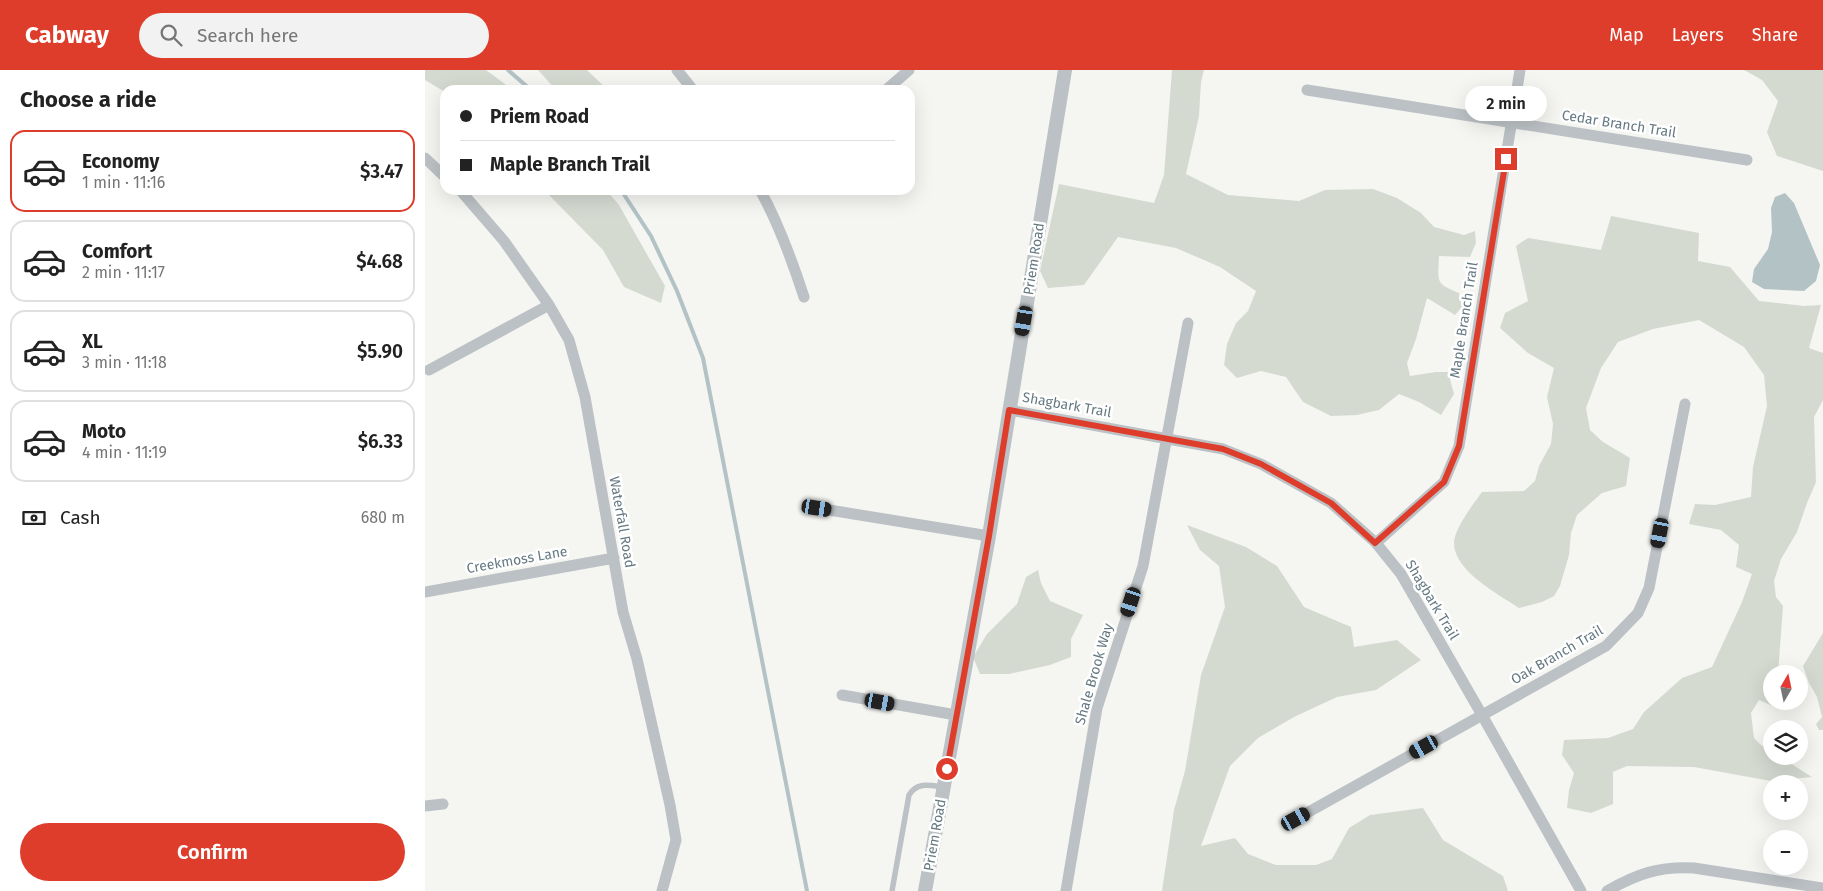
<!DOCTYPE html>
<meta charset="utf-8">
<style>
body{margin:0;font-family:"Fira Sans",sans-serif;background:#f2f2f2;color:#222;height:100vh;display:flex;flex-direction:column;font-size:19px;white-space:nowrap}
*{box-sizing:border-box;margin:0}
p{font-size:16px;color:#767676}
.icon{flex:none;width:28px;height:28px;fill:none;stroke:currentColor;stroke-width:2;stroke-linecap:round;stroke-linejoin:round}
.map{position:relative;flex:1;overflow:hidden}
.details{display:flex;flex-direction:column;background:#fff;width:425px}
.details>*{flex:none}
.top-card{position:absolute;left:15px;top:15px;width:475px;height:110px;border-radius:15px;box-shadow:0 5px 20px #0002;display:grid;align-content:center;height:110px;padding:0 20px;background:#fff}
.needle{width:32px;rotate:9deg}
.fabs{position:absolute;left:1338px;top:595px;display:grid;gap:10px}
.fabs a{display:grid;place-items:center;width:45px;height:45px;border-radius:50%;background:#fff;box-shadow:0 5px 20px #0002;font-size:25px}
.end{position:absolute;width:22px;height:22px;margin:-11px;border:6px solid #dd3d2a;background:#fff;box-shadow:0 0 0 2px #fff}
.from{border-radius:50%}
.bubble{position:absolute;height:35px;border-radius:18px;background:#fff;box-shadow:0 5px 20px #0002;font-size:16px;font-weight:600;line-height:35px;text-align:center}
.car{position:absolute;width:15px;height:30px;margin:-15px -8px;border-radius:6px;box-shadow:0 0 4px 1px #0007;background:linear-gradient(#222 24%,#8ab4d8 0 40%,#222 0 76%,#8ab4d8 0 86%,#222 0)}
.top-card b{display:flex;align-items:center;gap:18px;height:48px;font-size:19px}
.top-card b+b{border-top:1px solid #e0e0e0}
.top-card i{width:12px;height:12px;background:#222}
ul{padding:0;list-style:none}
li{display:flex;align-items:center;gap:15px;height:82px;margin:0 10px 8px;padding:0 10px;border:2px solid #e0e0e0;border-radius:15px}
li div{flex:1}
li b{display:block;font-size:19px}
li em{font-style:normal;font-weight:600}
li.on{border-color:#dd3d2a}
li>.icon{width:45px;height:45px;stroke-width:1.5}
h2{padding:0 20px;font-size:22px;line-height:60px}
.pay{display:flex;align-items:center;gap:12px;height:55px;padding:0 20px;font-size:19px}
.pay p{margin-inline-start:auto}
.button{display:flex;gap:10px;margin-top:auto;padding:10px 20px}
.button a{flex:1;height:58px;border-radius:30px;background:#dd3d2a;color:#fff;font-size:20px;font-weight:600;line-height:58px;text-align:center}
header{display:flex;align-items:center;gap:30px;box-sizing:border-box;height:70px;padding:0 25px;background:#dd3d2a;color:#fff}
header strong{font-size:24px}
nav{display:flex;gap:28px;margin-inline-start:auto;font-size:18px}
.search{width:350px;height:45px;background:#f2f2f2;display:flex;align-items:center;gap:12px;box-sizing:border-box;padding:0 18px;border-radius:28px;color:#767676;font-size:19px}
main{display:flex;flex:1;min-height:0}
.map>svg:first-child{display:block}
.green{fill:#d5dad1}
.water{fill:#b3c3c5}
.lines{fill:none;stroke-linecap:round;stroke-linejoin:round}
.stream{stroke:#b3c3c5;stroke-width:4}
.service{stroke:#bbc1c4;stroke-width:5.5}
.minor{stroke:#bbc1c4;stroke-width:11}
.tertiary{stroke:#bbc1c4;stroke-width:14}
.route{stroke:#dd3d2a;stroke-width:6}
.labels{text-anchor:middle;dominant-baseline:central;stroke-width:5;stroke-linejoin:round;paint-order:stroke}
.street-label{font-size:14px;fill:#657982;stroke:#fff}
</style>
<header>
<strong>Cabway</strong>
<div class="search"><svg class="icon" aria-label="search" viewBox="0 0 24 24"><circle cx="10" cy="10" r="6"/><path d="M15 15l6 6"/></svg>Search here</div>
<nav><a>Map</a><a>Layers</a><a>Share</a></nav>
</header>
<main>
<section class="details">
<h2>Choose a ride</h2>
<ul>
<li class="on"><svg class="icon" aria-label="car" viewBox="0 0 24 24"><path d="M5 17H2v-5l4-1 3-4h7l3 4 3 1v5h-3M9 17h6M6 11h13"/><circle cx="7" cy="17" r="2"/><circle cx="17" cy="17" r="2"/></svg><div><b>Economy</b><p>1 min · 11:16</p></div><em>$3.47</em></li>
<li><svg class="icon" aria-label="car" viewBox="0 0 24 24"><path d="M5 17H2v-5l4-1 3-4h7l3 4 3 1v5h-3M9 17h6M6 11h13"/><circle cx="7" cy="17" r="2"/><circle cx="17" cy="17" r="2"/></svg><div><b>Comfort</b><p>2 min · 11:17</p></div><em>$4.68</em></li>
<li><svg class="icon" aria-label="car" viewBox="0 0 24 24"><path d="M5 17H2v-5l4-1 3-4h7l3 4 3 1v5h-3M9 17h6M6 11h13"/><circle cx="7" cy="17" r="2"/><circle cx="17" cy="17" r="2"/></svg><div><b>XL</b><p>3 min · 11:18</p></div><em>$5.90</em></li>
<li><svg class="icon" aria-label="car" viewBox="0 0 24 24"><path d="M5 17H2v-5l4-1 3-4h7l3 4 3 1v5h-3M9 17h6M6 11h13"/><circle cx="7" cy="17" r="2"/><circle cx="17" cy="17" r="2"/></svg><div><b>Moto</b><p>4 min · 11:19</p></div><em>$6.33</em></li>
</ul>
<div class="pay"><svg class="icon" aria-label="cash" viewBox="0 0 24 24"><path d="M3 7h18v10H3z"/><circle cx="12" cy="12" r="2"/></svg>Cash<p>680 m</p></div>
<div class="button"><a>Confirm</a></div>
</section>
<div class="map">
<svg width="1398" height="821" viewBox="0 0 1398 821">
<rect width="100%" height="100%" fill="#f5f5f2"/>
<!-- green -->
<path class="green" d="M0,0H61L88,20H20V22L0,10Z
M113,0H162L183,20H131Z
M747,0H779L776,12L774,46L761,104L803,125L874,131L900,120L948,119L972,128L996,143L1009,157L1039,165L1050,161L1051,173L1045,187L1014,186C1013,212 1010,213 1034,223L1037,237L1030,245L1002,228L991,269L982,293L985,306L1011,302H1023L1029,324L1016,345L994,332L974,324L954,340L932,345L906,346L878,332L861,307L836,301L812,308L799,295L802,274L811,253L823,241L831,221L795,197L751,178L693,167L659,215L623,218L615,201L634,114L729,133L739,105Z
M1319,0H1398V101L1352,86L1342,62L1353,31L1337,10Z
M119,120H181L194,135L240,216L236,233L199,217L178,180Z
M1186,146L1274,163L1273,191L1305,197L1334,231L1379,236L1396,235L1384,278L1398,283V330L1389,347L1391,412L1382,433L1372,462L1356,489L1349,511L1351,527L1358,536L1353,604H1346V631H1351L1350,637L1334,630L1326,643L1329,668L1336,675L1346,681V686H1354L1387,707L1346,711L1269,697L1202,696L1188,702V734L1166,743L1142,738L1144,720L1149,703L1137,685L1139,670L1183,668L1208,659L1219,642L1257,608L1287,597L1317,532L1327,504L1311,497L1314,475L1296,460L1264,454L1270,434L1290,435L1326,427L1328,397L1342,336L1339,305L1319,277L1274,250L1228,259L1193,272L1176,298L1161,338L1165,360L1178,372L1205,388L1201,416L1177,423L1152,445L1146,463L1144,485L1135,516L1129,526L1117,532L1094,538C1073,524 1029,501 1029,473C1029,459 1049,433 1057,422L1099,421L1110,411L1114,396L1126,374L1128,354L1122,327L1129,298L1103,283L1075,258L1080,243L1103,231L1091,176L1103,168L1176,180Z
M762,455L821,477L852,496L879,537L926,557L929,577L972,570L996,590L951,620L912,627L869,647L833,668L805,696L776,776L810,768L823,784L851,795H891L907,789L924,758L945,745L998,738L1018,770L1078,806L1083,821H737L749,740L760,701L776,605L800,537L794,496L775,480Z
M613,500L616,513L625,531L658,545L646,569V587L625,595L584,604H555L548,587L562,564L592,534L601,507Z
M1398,563V660H1394L1391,654L1397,647L1392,627L1384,613L1378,596Z"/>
<!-- water -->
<path class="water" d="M1360,123L1369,133L1395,195L1391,211L1379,221L1339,219L1327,212L1329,199L1343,179L1347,162L1346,138L1350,127Z"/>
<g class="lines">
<!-- stream -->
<path class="stream" d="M83,0L106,20
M196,120L226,166L252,221L278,288L382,821"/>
<!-- service -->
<path class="service" d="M467,821L484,725C492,712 504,715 518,717"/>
<!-- minor -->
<path class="minor" d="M252,0L268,20
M461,20L484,0
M882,20L1322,90
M0,88L20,107
M35,120L79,171L124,235L144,270L160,327L198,542L212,589L245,735L251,770L237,821
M335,120C354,154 367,190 379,227
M4,300L124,235
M584,340L798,379L836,394L906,433L951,473L976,504L1057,645L1156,821
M392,438L564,466
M951,473L1019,412L1034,376L1095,0
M0,522L189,488
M417,625L531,645
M0,736L18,734
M871,749L1181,576L1213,543L1224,518L1260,334
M641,821L672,638L718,496L763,253
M1182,821C1212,804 1234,796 1269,798L1398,818"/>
<!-- tertiary -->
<path class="tertiary" d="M500,821L564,466L640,0"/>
</g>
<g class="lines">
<!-- route -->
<path class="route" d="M522,699L564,466L584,340L798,379L836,394L906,433L950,473L1019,412L1034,376L1081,89"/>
</g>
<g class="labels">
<!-- street labels -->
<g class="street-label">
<text transform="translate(1194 54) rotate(9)">Cedar Branch Trail</text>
<text transform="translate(609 189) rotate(-81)">Priem Road</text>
<text transform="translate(1039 250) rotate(-81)">Maple Branch Trail</text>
<text transform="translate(642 335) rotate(10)">Shagbark Trail</text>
<text transform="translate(197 452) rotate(80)">Waterfall Road</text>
<text transform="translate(92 490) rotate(-10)">Creekmoss Lane</text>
<text transform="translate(1007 530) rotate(59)">Shagbark Trail</text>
<text transform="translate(1132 585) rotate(-30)">Oak Branch Trail</text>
<text transform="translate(669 604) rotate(-74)">Shale Brook Way</text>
<text transform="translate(510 765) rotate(-80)">Priem Road</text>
</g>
</g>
</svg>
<div class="fabs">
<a><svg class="needle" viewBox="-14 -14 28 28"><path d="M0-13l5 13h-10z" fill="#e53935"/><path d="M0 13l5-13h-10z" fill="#767676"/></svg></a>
<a><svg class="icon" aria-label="layers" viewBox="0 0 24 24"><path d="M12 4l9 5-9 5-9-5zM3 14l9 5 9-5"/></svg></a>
<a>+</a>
<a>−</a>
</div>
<i class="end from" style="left:522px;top:699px"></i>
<i class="end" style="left:1081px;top:89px"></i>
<div class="bubble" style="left:1040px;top:16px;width:82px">2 min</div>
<i class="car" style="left:599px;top:251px;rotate:190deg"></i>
<i class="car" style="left:392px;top:438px;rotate:99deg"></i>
<i class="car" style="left:1235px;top:463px;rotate:191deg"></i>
<i class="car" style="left:706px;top:532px;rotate:198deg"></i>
<i class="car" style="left:455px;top:632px;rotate:100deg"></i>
<i class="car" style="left:999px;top:677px;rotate:241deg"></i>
<i class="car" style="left:871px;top:749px;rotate:61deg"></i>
<div class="top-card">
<b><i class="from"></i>Priem Road</b>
<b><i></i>Maple Branch Trail</b>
</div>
</div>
</main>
